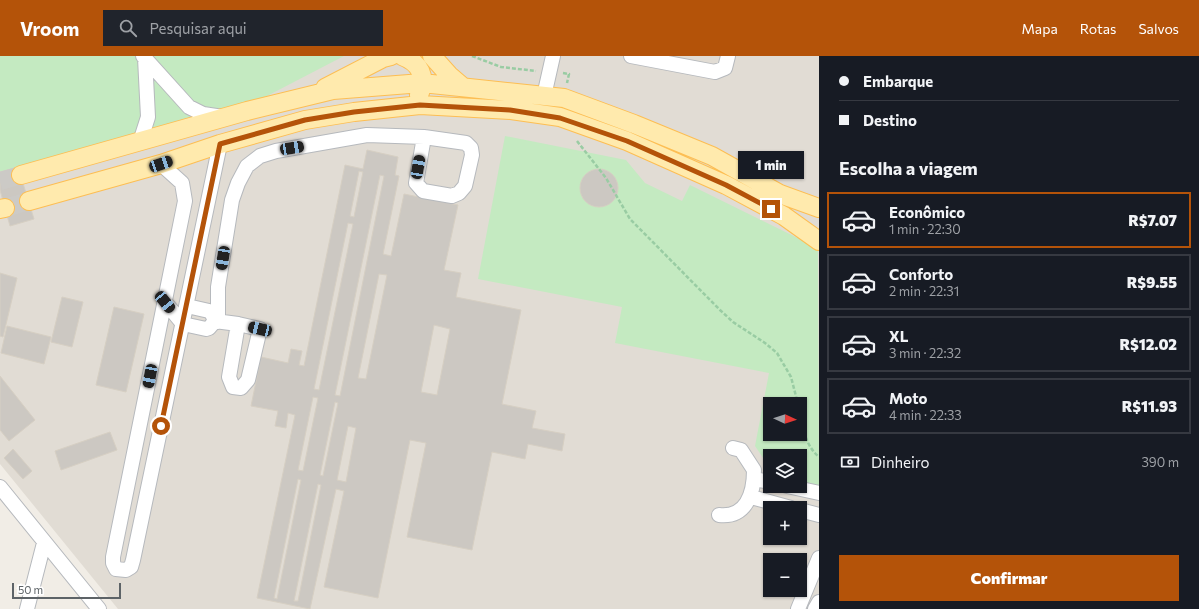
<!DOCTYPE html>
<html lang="pt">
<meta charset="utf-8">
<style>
body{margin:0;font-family:Commissioner,sans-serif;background:#20242c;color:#f1f3f6;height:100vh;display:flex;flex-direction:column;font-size:15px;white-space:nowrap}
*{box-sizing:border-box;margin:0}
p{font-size:13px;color:#9ea1a6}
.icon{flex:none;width:22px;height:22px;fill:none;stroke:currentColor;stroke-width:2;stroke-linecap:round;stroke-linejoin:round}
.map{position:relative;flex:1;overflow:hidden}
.drawer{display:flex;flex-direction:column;background:#171b24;width:380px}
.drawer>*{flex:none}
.top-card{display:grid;align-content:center;height:88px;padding:0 20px;background:#171b24}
.needle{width:26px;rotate:93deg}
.buttons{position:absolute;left:763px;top:341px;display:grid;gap:8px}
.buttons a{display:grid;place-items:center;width:44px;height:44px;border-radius:0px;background:#171b24;box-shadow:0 1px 3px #0004;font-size:20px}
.scale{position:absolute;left:12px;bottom:10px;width:109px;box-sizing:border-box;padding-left:4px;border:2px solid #5d6367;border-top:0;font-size:11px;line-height:14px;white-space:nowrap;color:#5d6367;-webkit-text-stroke:3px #fff;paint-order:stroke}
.end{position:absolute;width:18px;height:18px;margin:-9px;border:5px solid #b45309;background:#fff;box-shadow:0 0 0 2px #fff}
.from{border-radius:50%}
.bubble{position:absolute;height:28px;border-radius:0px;background:#171b24;box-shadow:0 1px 3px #0004;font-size:13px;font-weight:800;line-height:28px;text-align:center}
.car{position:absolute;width:12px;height:24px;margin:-12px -6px;border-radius:5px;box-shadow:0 0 3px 1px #0007;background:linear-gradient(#222 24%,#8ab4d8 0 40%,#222 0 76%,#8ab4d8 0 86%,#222 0)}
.top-card b{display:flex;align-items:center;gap:14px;height:38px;font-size:15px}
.top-card b+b{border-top:1px solid #363941}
.top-card i{width:10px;height:10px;background:#f1f3f6}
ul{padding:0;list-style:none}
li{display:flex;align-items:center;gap:12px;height:56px;margin:0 8px 6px;padding:0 12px;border:2px solid #363941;border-radius:0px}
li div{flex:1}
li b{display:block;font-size:15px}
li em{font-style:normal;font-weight:800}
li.selected{border-color:#b45309}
li>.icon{width:36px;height:36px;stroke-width:1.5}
h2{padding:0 20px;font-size:18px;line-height:48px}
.pay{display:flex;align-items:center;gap:10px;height:44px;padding:0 20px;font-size:15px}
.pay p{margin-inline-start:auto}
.cta{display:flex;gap:8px;margin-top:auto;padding:8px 20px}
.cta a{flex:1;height:46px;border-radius:0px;background:#b45309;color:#fff;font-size:16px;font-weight:800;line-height:46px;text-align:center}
header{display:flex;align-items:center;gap:24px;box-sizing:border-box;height:56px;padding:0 20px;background:#b45309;color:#fff}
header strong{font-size:19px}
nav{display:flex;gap:22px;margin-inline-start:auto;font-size:14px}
.search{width:280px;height:36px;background:#20242c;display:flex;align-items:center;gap:10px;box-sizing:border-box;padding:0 14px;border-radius:0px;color:#9ea1a6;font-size:15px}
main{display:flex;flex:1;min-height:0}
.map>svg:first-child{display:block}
.education{fill:#e1dcd4;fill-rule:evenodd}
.green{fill:#c4eac1;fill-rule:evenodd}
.building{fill:#ccc8c2;stroke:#d6cfc3;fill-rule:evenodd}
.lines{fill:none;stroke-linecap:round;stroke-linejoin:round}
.major-tunnel{stroke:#cccac6;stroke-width:18;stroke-dasharray:18 9;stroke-linecap:butt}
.minor-casing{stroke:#b6b9bd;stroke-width:16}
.major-casing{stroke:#fdbe53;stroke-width:20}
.path{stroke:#99cca3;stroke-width:2.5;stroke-dasharray:4 2;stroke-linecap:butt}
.minor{stroke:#fff;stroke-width:14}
.major{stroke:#ffeaad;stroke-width:18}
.route{stroke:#b45309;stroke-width:5}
</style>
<header>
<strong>Vroom</strong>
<div class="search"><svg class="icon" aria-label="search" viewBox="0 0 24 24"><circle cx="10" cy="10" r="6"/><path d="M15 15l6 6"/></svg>Pesquisar aqui</div>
<nav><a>Mapa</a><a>Rotas</a><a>Salvos</a></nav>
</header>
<main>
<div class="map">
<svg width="819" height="553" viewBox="0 0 819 553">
<rect width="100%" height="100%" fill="#f1ede6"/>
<!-- education -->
<path class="education" d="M0,0H819V553H118L0,408ZM770,348H800V378H770ZM770,400H800V430H770ZM770,452H800V482H770ZM770,504H800V534H770Z"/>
<!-- green -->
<path class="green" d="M0,0H344L244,52L0,120Z
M505,80L626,104L645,127L682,145L690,129L818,192L819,434L800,428V400H770V412L755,390L769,317L615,287L622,251L478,223ZM770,348H800V378H770Z"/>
<!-- building -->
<path class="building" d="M367,94L398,101L395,119L399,120L383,198L391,200L404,138L458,149L444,214L461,217L456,241L521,254L502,348L536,355L532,372L565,378L562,395L528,388L525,403L492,396L472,494L407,481L426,387L410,384L378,542L324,531L344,435L336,433L310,553L257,542L295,359L288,357L286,372L275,370L278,355L251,350L261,301L288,307L291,293L302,295L299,309L304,310L345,109L363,113ZM359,115L363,116L354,161L350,160ZM380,119L384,120L340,340L335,339ZM348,167L353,168L319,334L314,333ZM379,218L387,219L366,323L358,322ZM434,269L450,273L437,339L421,336ZM313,341L318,342L303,415L298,414ZM335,346L338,347L323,420L320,419ZM348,370L356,372L346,426L337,424ZM298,423L301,424L277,543L274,542ZM318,428L321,429L298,545H294Z
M18,111L34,163L10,170L0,134V116Z
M580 132a19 19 0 1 1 38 0a19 19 0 1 1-38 0Z
M0,217L17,222L3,281L0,280Z
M62,241L83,246L72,291L51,286Z
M114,251L144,258L126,336L96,329Z
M7,270L51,281L44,308L1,297Z
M0,320L35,364L9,385L0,374Z
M110,376L117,394L61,414L55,395Z
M13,393L32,415L23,423L4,402Z"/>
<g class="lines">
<!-- major-tunnel -->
<path class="major-tunnel" d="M0,125L21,119
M5,152L29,145"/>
<defs>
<path id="minor" d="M143,0L189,51L203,58L223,61
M631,0L715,16L725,12L728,0
M544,40L553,0
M140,86L148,61L145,2
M161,108L182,127L185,145L113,501V507L116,513L126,514L131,511L133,504L220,88
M165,246L183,268L206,273L209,272L215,265
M187,250L209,255L212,258L215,265
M215,265L238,268L260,273L248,324L241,332L233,331L229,321L238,268
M218,266V231L232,144L238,127L247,110L260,100L276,95L367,79L424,81L466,87L471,92L472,99L465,130L459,137L452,140L423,135L416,127L424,81
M754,423L770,426
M787,430L819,437
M0,431L99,553
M751,441L791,452
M800,454L819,459
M719,459C746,462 754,438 754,414L741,394L733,392
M27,553L44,487
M798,553L819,502
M815,553L819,546"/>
<path id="major" d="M402,0C420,7 427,20 419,39
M432,0L449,19L463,31
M325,32L383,2L391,0
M21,119L247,55L333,34L422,27L564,42L634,68L712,100L780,138L819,152
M29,145L161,108L220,88L305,64L354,56L420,49L511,54L560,61L627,85L726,129L784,160L819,185
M0,153L5,152"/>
</defs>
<!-- minor casing -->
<use href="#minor" class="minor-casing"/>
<!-- major casing -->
<use href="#major" class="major-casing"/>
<!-- path -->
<path class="path" d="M472,0L501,11L536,15
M563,17L569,18L567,27
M577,85L606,122L630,163L720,254L733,266L765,287L777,297L791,321L798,348
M800,358C803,374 806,390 819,401"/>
<!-- minor -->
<use href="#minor" class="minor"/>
<!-- major -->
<use href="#major" class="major"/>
</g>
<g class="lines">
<!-- route -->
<path class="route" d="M161,370L220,88L305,64L354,56L420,49L510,54L560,62L627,85L726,129L771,153"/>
</g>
</svg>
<div class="buttons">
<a><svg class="needle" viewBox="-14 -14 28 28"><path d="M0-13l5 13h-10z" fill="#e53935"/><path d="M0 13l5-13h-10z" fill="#9ea1a6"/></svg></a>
<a><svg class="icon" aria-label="layers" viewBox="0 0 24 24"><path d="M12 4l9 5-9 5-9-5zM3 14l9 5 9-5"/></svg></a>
<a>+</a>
<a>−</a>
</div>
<div class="scale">50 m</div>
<i class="end from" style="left:161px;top:370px"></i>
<i class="end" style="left:771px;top:153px"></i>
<div class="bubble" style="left:738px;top:95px;width:66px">1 min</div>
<i class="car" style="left:292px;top:92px;rotate:81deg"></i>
<i class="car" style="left:161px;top:108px;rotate:71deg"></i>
<i class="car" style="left:418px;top:111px;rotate:10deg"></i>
<i class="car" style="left:223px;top:202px;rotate:189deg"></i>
<i class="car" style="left:165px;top:246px;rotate:141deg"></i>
<i class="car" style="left:260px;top:273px;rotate:283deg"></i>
<i class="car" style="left:150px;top:320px;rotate:191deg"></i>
</div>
<section class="drawer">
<div class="top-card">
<b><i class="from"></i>Embarque</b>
<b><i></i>Destino</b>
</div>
<h2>Escolha a viagem</h2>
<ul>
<li class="selected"><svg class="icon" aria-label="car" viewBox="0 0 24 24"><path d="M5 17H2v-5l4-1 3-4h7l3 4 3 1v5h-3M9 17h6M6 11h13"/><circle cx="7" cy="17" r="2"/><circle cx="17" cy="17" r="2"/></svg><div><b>Econômico</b><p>1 min · 22:30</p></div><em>R$7.07</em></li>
<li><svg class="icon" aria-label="car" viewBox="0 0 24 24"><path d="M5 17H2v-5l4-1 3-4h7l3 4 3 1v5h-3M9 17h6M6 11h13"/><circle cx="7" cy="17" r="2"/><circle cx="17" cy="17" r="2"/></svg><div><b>Conforto</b><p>2 min · 22:31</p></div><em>R$9.55</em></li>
<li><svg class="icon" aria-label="car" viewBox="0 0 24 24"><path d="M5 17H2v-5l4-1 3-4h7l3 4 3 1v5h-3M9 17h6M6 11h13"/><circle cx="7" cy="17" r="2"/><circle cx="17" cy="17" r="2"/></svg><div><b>XL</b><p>3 min · 22:32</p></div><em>R$12.02</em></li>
<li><svg class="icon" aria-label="car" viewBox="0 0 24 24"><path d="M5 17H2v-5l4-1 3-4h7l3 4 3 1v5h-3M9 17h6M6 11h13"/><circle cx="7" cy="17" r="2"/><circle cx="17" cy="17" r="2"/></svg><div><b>Moto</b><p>4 min · 22:33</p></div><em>R$11.93</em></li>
</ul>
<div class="pay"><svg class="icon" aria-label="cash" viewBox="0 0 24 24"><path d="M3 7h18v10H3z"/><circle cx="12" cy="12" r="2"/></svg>Dinheiro<p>390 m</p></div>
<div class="cta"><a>Confirmar</a></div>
</section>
</main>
